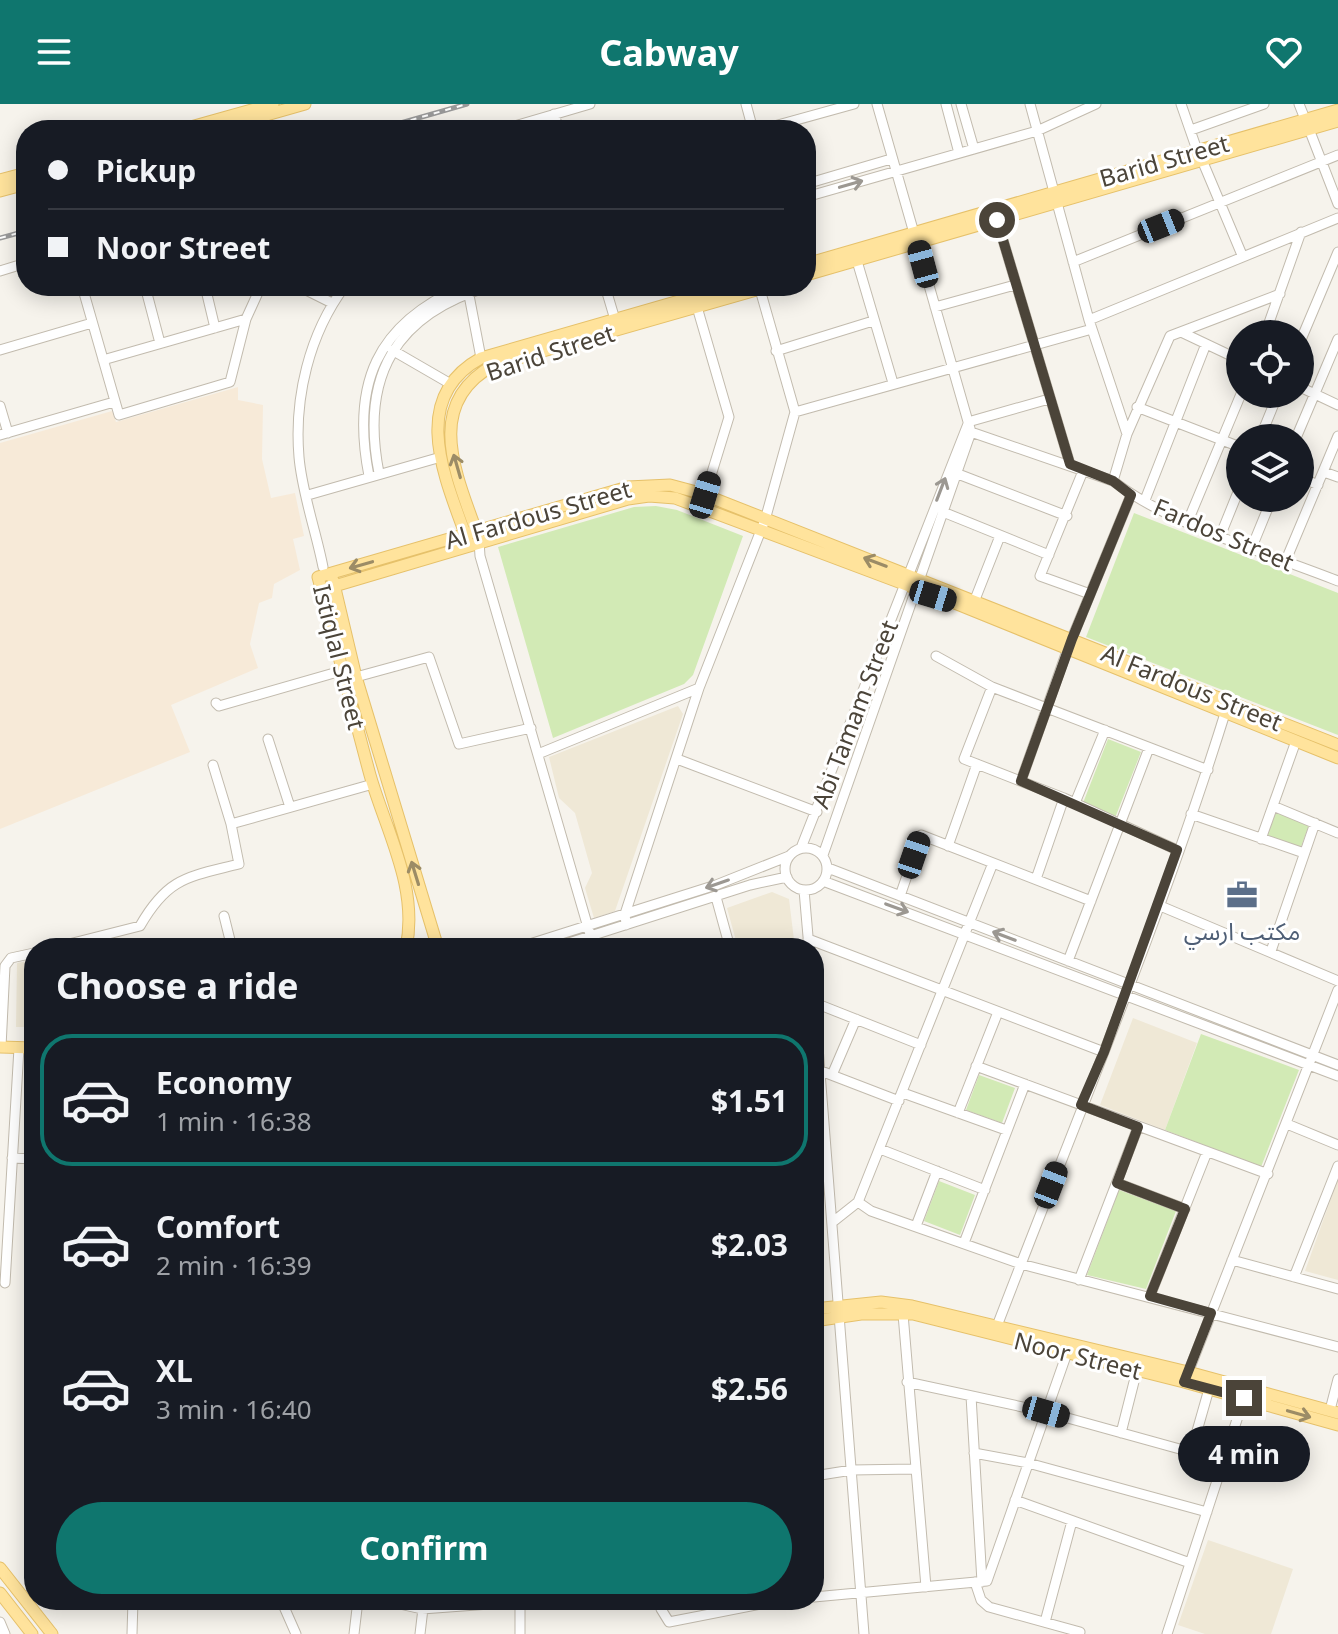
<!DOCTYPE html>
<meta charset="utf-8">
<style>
body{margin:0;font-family:"Noto Sans","Noto Sans Arabic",sans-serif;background:#242831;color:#f1f3f6;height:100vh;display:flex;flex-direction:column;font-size:30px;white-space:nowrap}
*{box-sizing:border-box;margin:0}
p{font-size:26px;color:#9ea1a6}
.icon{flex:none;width:44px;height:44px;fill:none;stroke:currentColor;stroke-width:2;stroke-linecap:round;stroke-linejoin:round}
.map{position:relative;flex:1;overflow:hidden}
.sheet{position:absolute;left:24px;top:834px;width:800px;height:672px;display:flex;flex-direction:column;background:#171b24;border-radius:32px;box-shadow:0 4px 20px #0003}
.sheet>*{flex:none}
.banner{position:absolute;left:16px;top:16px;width:800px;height:176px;border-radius:32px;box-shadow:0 4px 20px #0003;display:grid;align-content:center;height:176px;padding:0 32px;background:#171b24}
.fabs{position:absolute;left:1226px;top:216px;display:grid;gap:16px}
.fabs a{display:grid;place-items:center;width:88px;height:88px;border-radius:50%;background:#171b24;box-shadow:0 4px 20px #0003;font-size:40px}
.end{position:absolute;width:36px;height:36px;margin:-18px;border:10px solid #4b4439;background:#fff;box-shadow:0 0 0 4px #fff}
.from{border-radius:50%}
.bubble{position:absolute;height:56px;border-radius:28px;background:#171b24;box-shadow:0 4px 20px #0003;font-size:26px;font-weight:700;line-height:56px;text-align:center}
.car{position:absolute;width:24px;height:48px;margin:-24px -12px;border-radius:10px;box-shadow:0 0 6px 2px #0007;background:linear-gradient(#222 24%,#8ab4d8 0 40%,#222 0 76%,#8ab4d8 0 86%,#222 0)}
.banner b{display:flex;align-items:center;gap:28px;height:76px;font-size:30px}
.banner b+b{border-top:2px solid #363941}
.banner i{width:20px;height:20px;background:#f1f3f6}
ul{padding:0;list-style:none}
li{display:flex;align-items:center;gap:24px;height:132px;margin:0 16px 12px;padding:0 16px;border:4px solid transparent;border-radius:32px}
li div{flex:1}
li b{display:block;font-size:30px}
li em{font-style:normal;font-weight:700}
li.active{border-color:#0f766e}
li>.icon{width:72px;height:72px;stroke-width:1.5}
h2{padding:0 32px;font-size:36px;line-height:96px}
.action{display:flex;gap:16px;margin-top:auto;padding:16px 32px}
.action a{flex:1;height:92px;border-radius:48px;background:#0f766e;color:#fff;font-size:32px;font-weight:700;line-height:92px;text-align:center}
header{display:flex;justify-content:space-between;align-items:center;height:104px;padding:0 32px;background:#0f766e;color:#fff;font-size:36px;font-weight:700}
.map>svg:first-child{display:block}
.commercial{fill:#f7ead8}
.education{fill:#efe8d6}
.green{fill:#d2eab5}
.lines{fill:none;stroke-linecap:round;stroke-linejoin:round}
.minor-casing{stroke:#c2bbae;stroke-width:11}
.major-casing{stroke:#e6c16a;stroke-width:13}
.minor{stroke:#fff;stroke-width:9}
.major{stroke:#ffe39c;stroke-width:11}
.rail-casing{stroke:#9a9a9a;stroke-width:5}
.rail{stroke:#fff;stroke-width:2;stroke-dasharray:6;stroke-linecap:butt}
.oneway{stroke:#9c9892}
.oneway2{stroke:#9c8c66}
.route{stroke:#4b4439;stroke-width:10}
.labels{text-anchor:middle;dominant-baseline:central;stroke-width:6;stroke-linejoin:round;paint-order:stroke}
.street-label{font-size:24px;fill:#4b4439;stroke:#fff}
.service-label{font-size:24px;fill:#4e5e75;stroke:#fff}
</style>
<header><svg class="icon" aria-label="menu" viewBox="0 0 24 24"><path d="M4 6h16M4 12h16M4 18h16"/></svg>Cabway<svg class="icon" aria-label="heart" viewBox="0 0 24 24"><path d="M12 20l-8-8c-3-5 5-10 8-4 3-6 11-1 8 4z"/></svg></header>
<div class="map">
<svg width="1338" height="1530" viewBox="0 0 1338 1530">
<rect width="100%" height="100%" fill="#f6f3ec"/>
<!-- commercial -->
<path class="commercial" d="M238,283V296L263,301L262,355L271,394L295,389L304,432L293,435L300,466L274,480L272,494L259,499L250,540L258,564L171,601L190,648L0,725V339L112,307L116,318Z"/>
<!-- education -->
<path class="education" d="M678,602L683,610L615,807L594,814L585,784L592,769L575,709L559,694L549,653Z
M772,788L789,795L795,844H738L727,804Z
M34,856V923H16L17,859Z
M1133,914L1197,939L1165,1026L1100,1001Z
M1338,1075V1176L1305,1167Z
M1208,1436L1293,1465L1271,1530H1205L1178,1521Z"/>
<!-- green -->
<path class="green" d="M656,402L677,406L743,432L693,571L684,580L553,634L498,443L634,403Z
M1134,409L1338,489V631L1086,533Z
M1108,635L1141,648L1115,714L1083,699Z
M1275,708L1309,721L1301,743L1267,732Z
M1201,930L1299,966L1261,1063L1165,1026Z
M979,971L1015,984L1002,1019L966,1006Z
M939,1077L975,1091L960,1131L924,1117Z
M1119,1086L1176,1107L1146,1185L1087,1171Z"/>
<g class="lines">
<defs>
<path id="minor" d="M746,0L753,26
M946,0L959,49
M961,0L974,45
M1030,0L1089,216L1127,330
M1181,0L1197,46
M1299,0L1305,15
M554,10L559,26
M1309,25L1338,100
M501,26L590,0
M760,26L854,0
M1191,26L1264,0
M1202,56L1242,151
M806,80L891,55
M806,93L1037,27L1096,0
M997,116L1070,360
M857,157L893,279
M1073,158L1338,51
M0,167L26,159
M82,182L119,311L230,278L246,215L261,182
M145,182L160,239
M205,182L215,224
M298,182L332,199
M605,182L616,219
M468,186L481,254
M697,203L729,313L705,391
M935,203L1015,181
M1089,216L1338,114
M1181,228L1240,256
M1265,230L1301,128
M1300,238L1338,148
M0,246L92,219
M392,246L449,279
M776,247L873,217
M103,256L246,215
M1300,283L1338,301
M0,302L8,329
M1137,303L1240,343
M795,308L1092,225
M968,318L1049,295
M968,327L1113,377C1170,421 1270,450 1338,477
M0,331L114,298
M1260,334L1278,290
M1296,334L1338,235
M1083,367L1040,472L1090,490
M1324,368L1338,373
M379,369C360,272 395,210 491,182
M958,370L1067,412
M369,372C351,280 376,220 464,182
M1300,373L1318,381
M1113,377L1127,330L1170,232L1280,190
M308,391L441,353
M1145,396L1206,240
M943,408L1049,451
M1188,417L1241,290
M1221,430L1240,383
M479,437L480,452L594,844
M1252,443L1272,394
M1286,456L1338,332
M323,463C316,427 302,389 299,353C294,294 309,230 345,182
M974,498L1000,432
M936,552L992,583L1208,666
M356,573L429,553L459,640L531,624
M992,583L964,655L1064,694L1177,746
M216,599L219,602L341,567
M268,635L290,703
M538,650L699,584
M677,655L817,708
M213,661L231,720
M1021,677L1068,544L1131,391
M1075,699L1105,626
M1273,702L1338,729
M1191,710L1304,749
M1261,735L1296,637
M948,742L977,660
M801,744L968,320
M785 765a21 21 0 1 1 42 0a21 21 0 1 1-42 0Z
M823,751L971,328L877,0
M828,764L1338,961
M1036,775L1064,694
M823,777L1338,972
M804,786L809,844
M900,792L921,731L1091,797
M716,793L730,844
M1158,801L1338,877
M224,812L232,844
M626,821L625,810L699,584L765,416L795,308L759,182
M808,835L1104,948
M53,844L140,822C168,773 188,773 239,760L231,720L373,680
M517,844L716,781L789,752
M553,844L750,781L787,773
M1271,847L1315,719
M1068,857L1149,644
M814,892L864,1530
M815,899L921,941
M1,943L5,862L11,854L34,849
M976,962L1268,1070
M821,967L899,997
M832,971L856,915
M903,989L1006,1026
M958,1009L998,908
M1287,1020L1338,1041
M880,1045L985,1086
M12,1054L34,1055
M1117,1079L1185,1105
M858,1098L871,1107L1021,1160L1338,1243
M834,1117L858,1098L993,759
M916,1122L937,1067
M964,1139L1025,980
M1232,1156L1338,1185
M1294,1173L1338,1062
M1079,1176L1138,1023
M5,1179L19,944
M1150,1192L1207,1048
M903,1210L926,1483
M997,1222C1076,1016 1162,813 1227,603
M1186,1274L1338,886
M907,1278L1046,1308L1223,1357
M971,1292L982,1478
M1330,1306L1338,1275
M1121,1329L1137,1266
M1191,1348L1209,1285
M974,1349L1028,1359L1207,1408
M814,1372L852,1366L914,1365
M1015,1396L1190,1459
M975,1478L981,1496L989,1503L1080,1528
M814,1493L987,1477L1067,1249
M281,1496L296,1530
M382,1496L422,1505L545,1496
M520,1496V1530
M660,1496L661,1505L669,1518L782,1496
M0,1518L5,1530
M1045,1518L1072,1417
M132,1530L133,1496
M354,1530L358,1496
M420,1530L424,1496
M1167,1530L1244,1294"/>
<path id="major" d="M180,26L273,0
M214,26L305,0
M0,76L26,69
M0,87L26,80
M806,160L1338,6
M806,171L1338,17
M478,432C457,372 422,300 494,261L770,182
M467,435C445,374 408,294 481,254L731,182
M333,476L356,573L438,844
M321,486L628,395L649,392L675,394L952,498L1338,654
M406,844C419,784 386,727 370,671C352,605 336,539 318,473L628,383L670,381L700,389L1338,641
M0,943L34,944
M814,1205L881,1198L912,1202L1188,1268L1338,1309
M814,1217L861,1210H913L1184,1278L1338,1321
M0,1464L52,1530
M0,1489L32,1530"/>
</defs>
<!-- minor casing -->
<use href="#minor" class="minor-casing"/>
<!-- major casing -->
<use href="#major" class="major-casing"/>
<!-- minor -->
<use href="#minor" class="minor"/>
<!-- major -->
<use href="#major" class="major"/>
<defs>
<path id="rail" d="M376,26L467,0
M0,134L26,127"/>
</defs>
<!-- rail casing -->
<use href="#rail" class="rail-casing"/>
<!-- rail -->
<use href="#rail" class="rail"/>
</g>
<!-- one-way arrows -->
<defs><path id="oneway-shaft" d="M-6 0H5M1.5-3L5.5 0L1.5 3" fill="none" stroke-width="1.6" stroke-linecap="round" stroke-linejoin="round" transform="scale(2)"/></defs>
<g class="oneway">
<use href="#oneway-shaft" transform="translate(851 80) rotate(-16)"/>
<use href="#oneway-shaft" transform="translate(941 385) rotate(-69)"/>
<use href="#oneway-shaft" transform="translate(717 780) rotate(161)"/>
<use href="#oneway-shaft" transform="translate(897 804) rotate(20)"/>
<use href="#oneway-shaft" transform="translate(1004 832) rotate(-159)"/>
</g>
<g class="oneway2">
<use href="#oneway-shaft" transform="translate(457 362) rotate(-106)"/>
<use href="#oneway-shaft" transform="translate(875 458) rotate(-159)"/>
<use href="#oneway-shaft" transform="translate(361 461) rotate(164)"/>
<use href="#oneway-shaft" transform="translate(415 769) rotate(-107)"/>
<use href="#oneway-shaft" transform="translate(1299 1310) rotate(16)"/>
</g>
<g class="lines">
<!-- route -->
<path class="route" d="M997,116L1070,360L1113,377L1131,391L1072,535L1021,677L1177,746L1104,948L1081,1001L1138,1023L1117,1079L1185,1105L1150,1192L1211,1209L1184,1278L1244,1294"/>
</g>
<!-- icons -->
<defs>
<symbol id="office-bare" viewBox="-9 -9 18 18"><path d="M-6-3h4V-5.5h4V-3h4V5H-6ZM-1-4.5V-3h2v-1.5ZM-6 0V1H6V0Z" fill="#5c6f8a" stroke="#fff" stroke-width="2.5" paint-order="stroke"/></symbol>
</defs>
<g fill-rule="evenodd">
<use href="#office-bare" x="1220" y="769" width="44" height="44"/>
</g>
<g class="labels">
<!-- street labels -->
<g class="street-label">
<text transform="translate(1164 56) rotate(-16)">Barid Street</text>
<text transform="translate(550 248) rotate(-18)">Barid Street</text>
<text transform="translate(538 410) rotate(-16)">Al Fardous Street</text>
<text transform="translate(1224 430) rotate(23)">Fardos Street</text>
<text transform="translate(340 553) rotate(76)">Istiqlal Street</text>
<text transform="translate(1192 583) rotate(22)">Al Fardous Street</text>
<text transform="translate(854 610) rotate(-69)">Abi Tamam Street</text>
<text transform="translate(1078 1251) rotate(14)">Noor Street</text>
</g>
<!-- service labels -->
<g class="service-label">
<text x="1242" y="826">مكتب ارسي</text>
</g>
</g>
</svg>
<div class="fabs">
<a><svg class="icon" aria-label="locate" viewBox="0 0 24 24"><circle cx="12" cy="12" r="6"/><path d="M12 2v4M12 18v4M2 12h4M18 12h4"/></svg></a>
<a><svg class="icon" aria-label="layers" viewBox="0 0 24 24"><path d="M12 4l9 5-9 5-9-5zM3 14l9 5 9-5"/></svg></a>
</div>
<i class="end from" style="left:997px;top:116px"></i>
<i class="end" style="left:1244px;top:1294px"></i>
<div class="bubble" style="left:1178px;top:1322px;width:132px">4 min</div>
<i class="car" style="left:1161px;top:122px;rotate:68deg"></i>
<i class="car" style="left:923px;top:160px;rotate:345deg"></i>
<i class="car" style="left:705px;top:391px;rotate:17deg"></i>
<i class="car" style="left:933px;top:492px;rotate:107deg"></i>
<i class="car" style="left:914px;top:751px;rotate:19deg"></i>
<i class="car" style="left:1051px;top:1081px;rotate:21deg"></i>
<i class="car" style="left:1046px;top:1308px;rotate:106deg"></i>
<div class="banner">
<b><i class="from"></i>Pickup</b>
<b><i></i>Noor Street</b>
</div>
<section class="sheet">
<h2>Choose a ride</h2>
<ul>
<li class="active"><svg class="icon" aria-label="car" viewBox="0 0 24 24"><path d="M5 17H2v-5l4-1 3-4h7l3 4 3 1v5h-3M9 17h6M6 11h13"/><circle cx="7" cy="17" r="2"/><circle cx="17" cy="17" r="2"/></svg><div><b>Economy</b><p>1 min · 16:38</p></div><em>$1.51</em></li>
<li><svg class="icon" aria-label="car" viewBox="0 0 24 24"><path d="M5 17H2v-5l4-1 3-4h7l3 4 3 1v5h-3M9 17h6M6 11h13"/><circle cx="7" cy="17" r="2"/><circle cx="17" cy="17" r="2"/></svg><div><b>Comfort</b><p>2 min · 16:39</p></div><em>$2.03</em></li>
<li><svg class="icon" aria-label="car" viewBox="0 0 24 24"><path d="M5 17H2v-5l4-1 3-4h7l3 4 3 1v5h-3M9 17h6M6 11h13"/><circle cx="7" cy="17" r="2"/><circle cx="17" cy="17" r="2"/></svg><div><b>XL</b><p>3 min · 16:40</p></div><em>$2.56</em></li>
</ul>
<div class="action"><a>Confirm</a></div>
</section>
</div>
